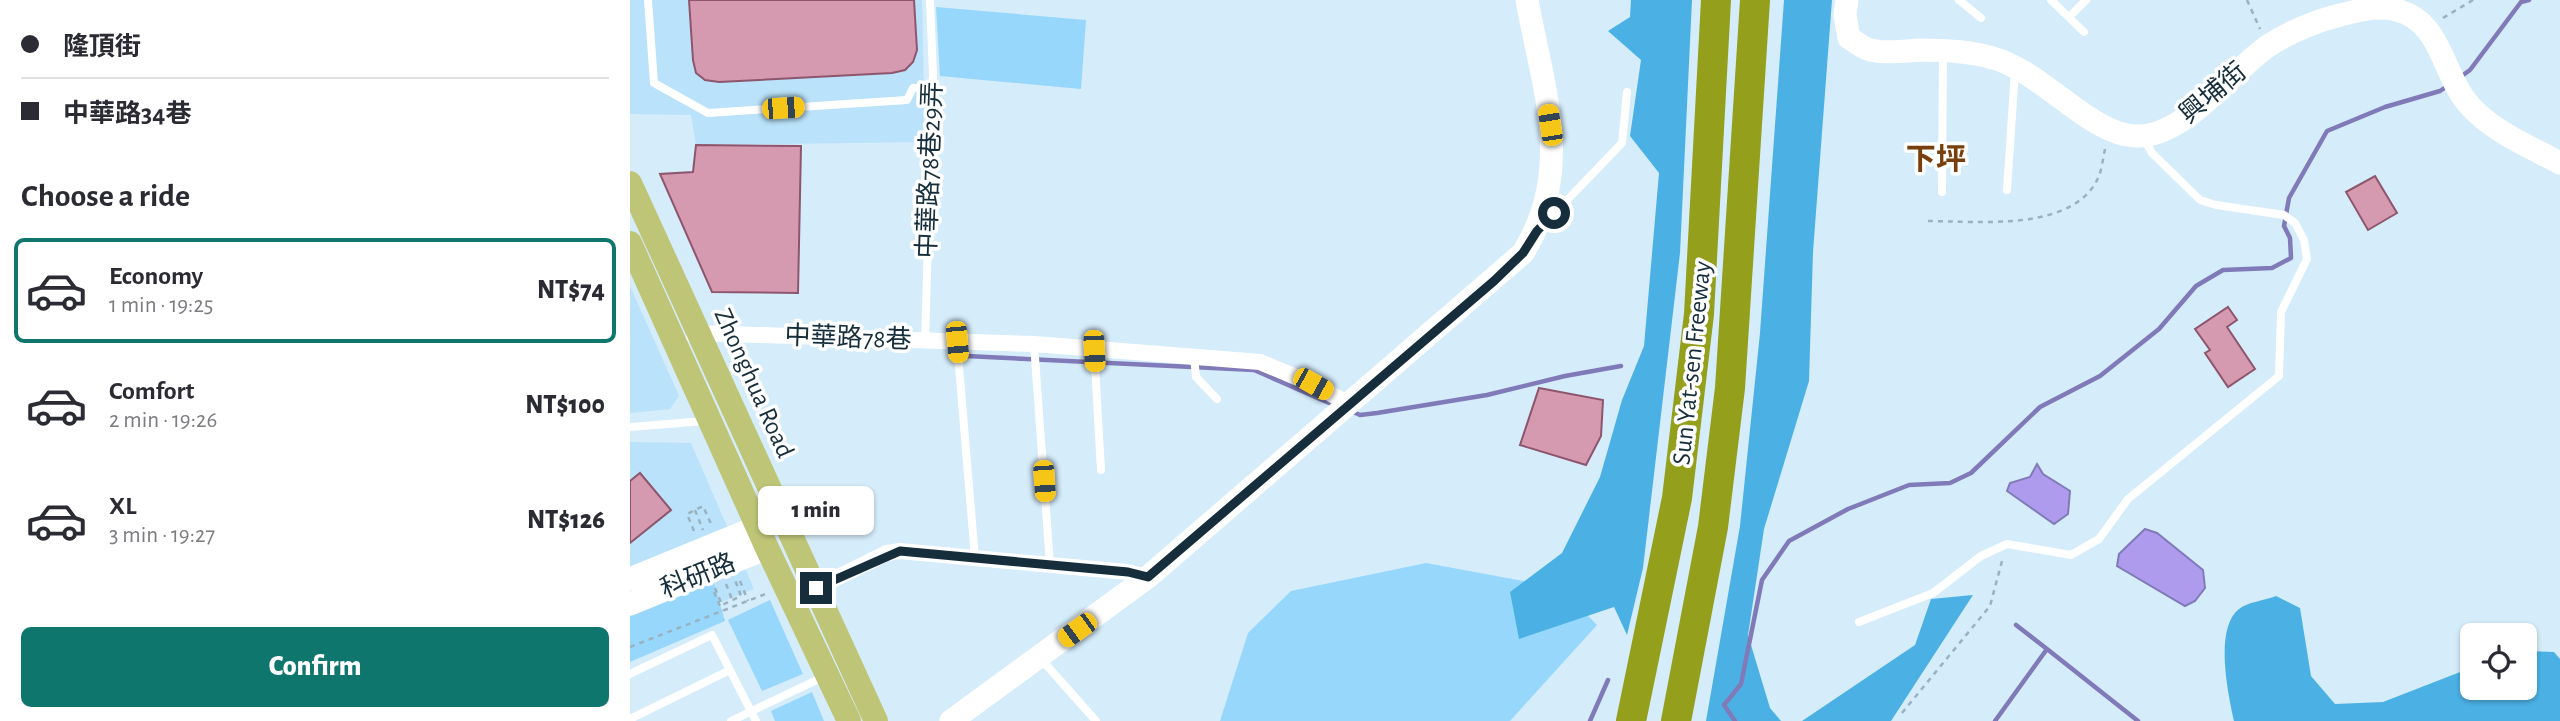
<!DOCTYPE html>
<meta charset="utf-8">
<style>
body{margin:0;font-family:"Alegreya Sans","Noto Sans TC",sans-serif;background:#f7f7f7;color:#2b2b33;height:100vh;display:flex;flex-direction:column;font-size:26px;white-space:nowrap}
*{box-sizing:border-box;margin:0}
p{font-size:23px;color:#7c7c81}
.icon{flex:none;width:38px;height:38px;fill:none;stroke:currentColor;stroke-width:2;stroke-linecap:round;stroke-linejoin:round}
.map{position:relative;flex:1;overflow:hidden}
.panel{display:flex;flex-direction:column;background:#fff;width:630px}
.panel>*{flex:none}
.hud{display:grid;align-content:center;height:154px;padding:0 21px;background:#fff}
.fabs{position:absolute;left:1830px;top:623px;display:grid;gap:14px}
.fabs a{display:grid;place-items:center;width:77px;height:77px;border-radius:10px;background:#fff;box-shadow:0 2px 5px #0004;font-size:35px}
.end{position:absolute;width:32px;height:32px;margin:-16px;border:9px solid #162e3c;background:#fff;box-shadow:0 0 0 4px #fff}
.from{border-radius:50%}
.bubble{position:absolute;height:49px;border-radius:10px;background:#fff;box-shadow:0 2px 5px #0004;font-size:23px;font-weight:800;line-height:49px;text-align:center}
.car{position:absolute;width:21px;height:42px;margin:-21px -10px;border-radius:9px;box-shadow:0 0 5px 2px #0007;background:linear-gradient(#f5c518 24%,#345 0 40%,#f5c518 0 76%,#345 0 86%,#f5c518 0)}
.hud b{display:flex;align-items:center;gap:24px;height:66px;font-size:26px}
.hud b+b{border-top:2px solid #e1e1e2}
.hud i{width:18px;height:18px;background:#2b2b33}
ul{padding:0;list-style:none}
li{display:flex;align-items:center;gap:21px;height:105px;margin:0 14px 10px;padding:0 7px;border:4px solid transparent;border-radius:10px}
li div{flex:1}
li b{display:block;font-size:26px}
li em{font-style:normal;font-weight:800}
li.current{border-color:#0f766e}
li>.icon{width:63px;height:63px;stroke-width:1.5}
h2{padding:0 21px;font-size:32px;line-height:84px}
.cta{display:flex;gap:14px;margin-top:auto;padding:14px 21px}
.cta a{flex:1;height:80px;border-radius:10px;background:#0f766e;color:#fff;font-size:28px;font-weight:800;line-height:80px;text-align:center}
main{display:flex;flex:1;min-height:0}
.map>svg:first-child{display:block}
.built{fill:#bae2fa}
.green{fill:#98d7fc}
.forest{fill:#4bb1e5}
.water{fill:#af9bee;stroke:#817ab9;stroke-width:2}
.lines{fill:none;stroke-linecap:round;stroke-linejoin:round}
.stream{stroke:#817ab9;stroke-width:4.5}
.building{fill:#d599b0;stroke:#8d566c;stroke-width:2}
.path{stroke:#9ab2c0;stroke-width:2.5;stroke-dasharray:5 5;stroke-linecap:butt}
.lane{stroke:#fff;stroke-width:8}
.street{stroke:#fff;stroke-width:16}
.secondary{stroke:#fff;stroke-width:23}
.primary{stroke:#bfc576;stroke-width:24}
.highway{stroke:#949f1b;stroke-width:30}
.route{stroke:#162e3c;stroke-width:9}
.labels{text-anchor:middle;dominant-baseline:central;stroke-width:7;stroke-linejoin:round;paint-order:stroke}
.street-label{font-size:26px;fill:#162e3c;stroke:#fff}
.quarter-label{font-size:30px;font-weight:bold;fill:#783e0c;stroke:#fff}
</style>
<main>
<section class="panel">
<div class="hud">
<b><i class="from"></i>隆頂街</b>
<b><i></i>中華路34巷</b>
</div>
<h2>Choose a ride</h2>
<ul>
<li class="current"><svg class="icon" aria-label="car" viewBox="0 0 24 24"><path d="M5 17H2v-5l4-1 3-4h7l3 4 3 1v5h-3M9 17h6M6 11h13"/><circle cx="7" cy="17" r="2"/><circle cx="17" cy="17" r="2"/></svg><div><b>Economy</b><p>1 min · 19:25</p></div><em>NT$74</em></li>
<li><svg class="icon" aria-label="car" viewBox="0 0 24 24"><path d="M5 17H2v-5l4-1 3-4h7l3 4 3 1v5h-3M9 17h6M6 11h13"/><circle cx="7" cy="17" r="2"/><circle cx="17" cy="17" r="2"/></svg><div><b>Comfort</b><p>2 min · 19:26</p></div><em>NT$100</em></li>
<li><svg class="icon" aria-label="car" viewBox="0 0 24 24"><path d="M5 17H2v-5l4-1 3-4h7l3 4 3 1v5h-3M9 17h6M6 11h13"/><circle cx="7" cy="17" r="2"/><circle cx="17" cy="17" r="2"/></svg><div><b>XL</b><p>3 min · 19:27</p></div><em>NT$126</em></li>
</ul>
<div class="cta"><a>Confirm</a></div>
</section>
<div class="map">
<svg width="1930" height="721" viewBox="0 0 1930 721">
<rect width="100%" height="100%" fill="#d5ecfb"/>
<!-- built -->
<path class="built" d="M0,0H292L295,142L66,145L61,115L0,114Z
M0,286L49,396L40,409L0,413Z
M0,442L61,443L124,589L0,639Z"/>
<!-- green -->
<path class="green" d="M306,7L456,20L451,89L310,76Z
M796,563L931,588L967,625L880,721H590L618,633L661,591Z
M82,578L95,621L0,662V613Z
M140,600L173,674L132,691L98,620Z
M182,692L194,721H145L141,711Z"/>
<!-- forest -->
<path class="forest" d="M1001,0H1062L1050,253L1013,568L997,635L984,607L889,639L880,592L932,553L970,477L992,400L1014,346L1029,173L1000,136L1011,60L978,31L1000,17Z
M1154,0H1202L1183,252L1179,381L1134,529L1118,635L1140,708L1151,721H1076L1110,526L1130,333Z
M1343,595L1261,721H1172L1285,645L1301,599Z
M1646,596L1670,608L1681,676L1705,704L1753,702L1843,667V688H1895V651L1924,652L1930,659V721H1604C1598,694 1584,628 1609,609C1618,602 1636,600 1646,596Z"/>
<!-- water -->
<path class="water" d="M1407,464L1413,474L1440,491L1438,514L1424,524L1377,491L1380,483L1400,477Z
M1515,529L1527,533L1573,570L1575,588L1565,601L1555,606L1487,566L1489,554Z"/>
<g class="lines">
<!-- stream -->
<path class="stream" d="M1829,78L1840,70L1891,2L1899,0
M336,356L624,370L706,406
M721,411L730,415L747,413L857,395L935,376L991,366
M1386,625L1417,649
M960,721L978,680
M1105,721L1094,705L1111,684L1132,580L1159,541L1218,509L1279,485L1320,483L1341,473L1410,407L1470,376L1529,329L1566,286L1593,270L1642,268L1661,258L1660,238L1654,226L1659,198L1697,131L1755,107L1810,91L1819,85
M1365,721L1417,649L1508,721"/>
</g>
<!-- building -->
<path class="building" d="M59,0H284L287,50L283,62L275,70L262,73L89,82L75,80L66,73L63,60Z
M66,145L171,146L168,293L82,292L30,174L63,172Z
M1745,176L1767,213L1738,230L1716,192Z
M1598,307L1607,320L1597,327L1625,369L1598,387L1575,353L1580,350L1565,329Z
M909,388L973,400L971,436L956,465L890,445Z
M10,473L41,510L0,543V481Z"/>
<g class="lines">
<!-- path -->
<path class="path" d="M1617,0L1630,29
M1813,18L1843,0
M1298,221C1347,221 1445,233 1469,176C1472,168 1473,158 1475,149
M65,510L73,530
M64,531L57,514L73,506L81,524
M110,581L118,601
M96,584L103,602
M85,588L92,605L111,596L105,580
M84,592L92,611
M0,647L138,593
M1272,713L1360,606L1372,561"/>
<!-- lane -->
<path class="lane" d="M18,0L24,83L78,113L277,100L283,88L303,87
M1329,0L1351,18
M1421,0L1454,32
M1439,17L1456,0
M1377,190L1385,70
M1312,192L1313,51
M917,221L992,143L997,92
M295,341L303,74L300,0
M327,342L345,558
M404,344L420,565
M464,348L471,470
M564,356L566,377L587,399
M0,427L75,421
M1229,622L1303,593L1351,556L1377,544L1441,555L1469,539L1498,499L1649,376L1651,312L1677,259L1674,240L1665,223L1654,215L1586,205L1570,200L1522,153L1514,138
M411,659L466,721
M0,674L82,635L126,721
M0,719L100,670
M101,721L193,677"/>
<!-- street -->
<path class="street" d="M64,336L69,333L404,344L630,362L683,384L719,404
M186,588L257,553L270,551L497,572L518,577"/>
<!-- secondary -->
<path class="secondary" d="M1217,0L1215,15L1219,38C1225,41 1231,47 1237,49C1254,54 1273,51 1290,50C1314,50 1340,51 1363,58C1411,71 1461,135 1505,136C1555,138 1599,73 1638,46C1661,31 1683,22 1710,15C1726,11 1744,6 1762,9C1814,19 1810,74 1841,107C1864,132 1900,147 1930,163
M0,579L127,527
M0,604L137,548
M321,721L518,577L893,253C945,169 913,90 897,0"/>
<!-- primary -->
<path class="primary" d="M0,183L246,721
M0,243L137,548L219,721"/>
<!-- highway -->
<path class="highway" d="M1001,721L1047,498L1069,314L1086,0
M1046,721L1083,527L1100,388L1125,0"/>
</g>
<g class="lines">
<!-- route -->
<path class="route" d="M186,588L270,551L498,572L518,577L864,281L893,253L907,231L924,213"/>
</g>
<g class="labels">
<!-- street labels -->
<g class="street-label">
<text transform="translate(1583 93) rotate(-40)">興埔街</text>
<text transform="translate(300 170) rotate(-88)">中華路78巷29弄</text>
<text transform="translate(218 338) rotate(2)">中華路78巷</text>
<text transform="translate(1062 363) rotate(-84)">Sun Yat-sen Freeway</text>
<text transform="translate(124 383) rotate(66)">Zhonghua Road</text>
<text transform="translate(68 576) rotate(-22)">科研路</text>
</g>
<!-- quarter labels -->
<g class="quarter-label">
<text x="1306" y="160">下坪</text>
</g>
</g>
</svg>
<div class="fabs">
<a><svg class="icon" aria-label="locate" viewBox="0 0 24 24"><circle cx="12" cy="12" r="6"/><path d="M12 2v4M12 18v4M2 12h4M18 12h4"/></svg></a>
</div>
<i class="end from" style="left:924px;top:213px"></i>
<i class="end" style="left:186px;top:588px"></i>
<div class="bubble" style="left:128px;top:486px;width:116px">1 min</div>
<i class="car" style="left:153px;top:108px;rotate:86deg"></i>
<i class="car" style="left:920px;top:125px;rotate:351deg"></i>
<i class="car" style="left:327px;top:342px;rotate:175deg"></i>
<i class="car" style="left:464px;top:351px;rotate:177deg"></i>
<i class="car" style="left:683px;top:384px;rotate:119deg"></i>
<i class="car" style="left:414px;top:481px;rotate:176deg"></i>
<i class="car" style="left:447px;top:630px;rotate:234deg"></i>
</div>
</main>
